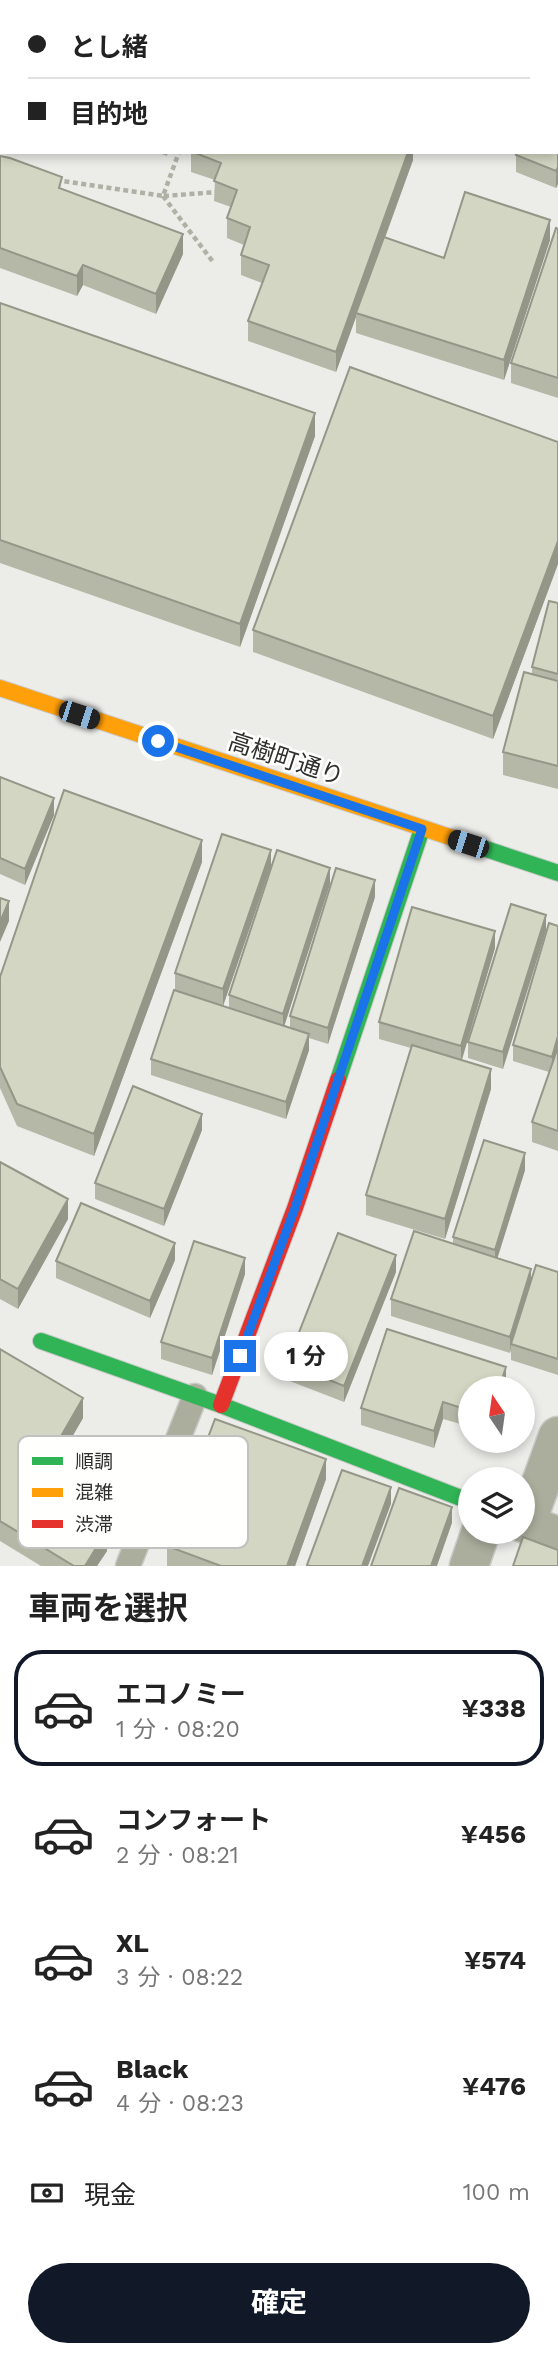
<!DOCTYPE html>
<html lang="ja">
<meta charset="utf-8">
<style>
body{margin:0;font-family:"Work Sans","Noto Sans JP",sans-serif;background:#f6f6f6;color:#222;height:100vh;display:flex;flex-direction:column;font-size:26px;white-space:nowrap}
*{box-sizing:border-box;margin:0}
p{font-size:23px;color:#767676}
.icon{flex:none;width:38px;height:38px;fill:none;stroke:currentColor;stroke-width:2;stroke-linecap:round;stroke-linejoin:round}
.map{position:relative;height:1566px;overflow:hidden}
.details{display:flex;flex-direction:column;background:#fff;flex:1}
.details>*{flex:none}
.banner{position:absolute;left:0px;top:0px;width:558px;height:154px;box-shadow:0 4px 10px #0003;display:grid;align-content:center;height:154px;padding:0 28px;background:#fff}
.needle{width:46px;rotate:347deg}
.controls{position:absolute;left:458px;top:1376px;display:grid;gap:14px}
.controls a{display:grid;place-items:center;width:77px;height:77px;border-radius:50%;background:#fff;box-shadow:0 4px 10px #0003;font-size:35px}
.end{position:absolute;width:32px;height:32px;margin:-16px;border:9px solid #1a73e8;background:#fff;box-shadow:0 0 0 4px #fff}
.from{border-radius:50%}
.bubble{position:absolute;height:49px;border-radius:24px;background:#fff;box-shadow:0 4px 10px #0003;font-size:23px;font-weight:700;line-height:49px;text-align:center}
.car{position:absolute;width:21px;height:42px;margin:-21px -10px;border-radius:9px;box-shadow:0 0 5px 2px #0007;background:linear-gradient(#222 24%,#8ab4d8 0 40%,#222 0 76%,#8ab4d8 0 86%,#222 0)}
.banner b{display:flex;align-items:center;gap:24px;height:66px;font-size:26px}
.banner b+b{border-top:2px solid #e0e0e0}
.banner i{width:18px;height:18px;background:#222}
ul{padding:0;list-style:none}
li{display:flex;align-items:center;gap:21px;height:116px;margin:0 14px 10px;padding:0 14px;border:4px solid transparent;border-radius:28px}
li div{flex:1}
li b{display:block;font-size:26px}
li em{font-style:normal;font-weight:700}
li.selected{border-color:#111827}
li>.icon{width:63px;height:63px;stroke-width:1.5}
h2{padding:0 28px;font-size:32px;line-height:84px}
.pay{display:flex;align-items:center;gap:18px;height:77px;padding:0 28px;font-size:26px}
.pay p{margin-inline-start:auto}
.cta{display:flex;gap:14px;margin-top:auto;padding:14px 28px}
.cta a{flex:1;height:80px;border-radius:42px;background:#111827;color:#fff;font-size:28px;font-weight:700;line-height:80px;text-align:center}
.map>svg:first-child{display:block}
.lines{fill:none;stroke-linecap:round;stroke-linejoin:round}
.lane-casing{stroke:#cacac8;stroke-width:27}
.street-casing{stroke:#cacac8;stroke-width:41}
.fast-casing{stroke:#cacac8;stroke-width:18}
.slow-casing{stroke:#cacac8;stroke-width:18}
.jam-casing{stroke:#cacac8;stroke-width:18}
.path{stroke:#afb1a5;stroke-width:4.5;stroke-dasharray:5 3.5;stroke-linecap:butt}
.lane{stroke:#abae9c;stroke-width:24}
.street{stroke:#abae9c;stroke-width:38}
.fast{stroke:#30b455;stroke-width:16}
.slow{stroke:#ff9f0a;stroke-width:16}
.jam{stroke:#e5322d;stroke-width:16}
.wall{fill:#b5b8a7}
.shaded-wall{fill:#949688}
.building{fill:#d3d6c2;stroke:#949688;stroke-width:2}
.route{stroke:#1a73e8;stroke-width:9}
.labels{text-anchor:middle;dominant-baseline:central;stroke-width:5;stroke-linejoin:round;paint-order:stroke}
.street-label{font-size:24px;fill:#2f2f2d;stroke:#fffffe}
.key{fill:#fffffe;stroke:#c1c1bf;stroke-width:2}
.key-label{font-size:19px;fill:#2f2f2d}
</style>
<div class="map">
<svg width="558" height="1566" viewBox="0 0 558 1566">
<rect width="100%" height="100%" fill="#ecede9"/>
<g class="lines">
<defs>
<path id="lane" d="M73,0L78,2
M128,1566L195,1396"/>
<path id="street" d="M523,1523L558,1536
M526,1524L558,1436
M469,1566L481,1531"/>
<path id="fast" d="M465,842L558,873
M338,1080L422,829
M41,1341L221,1405L471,1502"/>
<path id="slow" d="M0,688L465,842"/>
<path id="jam" d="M221,1405L295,1208L338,1080"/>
</defs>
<!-- lane casing -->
<use href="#lane" class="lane-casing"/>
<!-- street casing -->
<use href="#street" class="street-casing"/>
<!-- fast casing -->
<use href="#fast" class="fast-casing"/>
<!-- slow casing -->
<use href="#slow" class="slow-casing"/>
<!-- jam casing -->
<use href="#jam" class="jam-casing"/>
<!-- path -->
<path class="path" d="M56,180L163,196L179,152
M163,196L213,262
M164,196L218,192"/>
<!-- lane -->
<use href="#lane" class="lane"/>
<!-- street -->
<use href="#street" class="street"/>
<!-- fast -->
<use href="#fast" class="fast"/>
<!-- slow -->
<use href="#slow" class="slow"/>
<!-- jam -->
<use href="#jam" class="jam"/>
</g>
<!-- wall -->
<path class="wall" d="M0,0L2,2V93L0,94Z
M153,0H203L202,2H158Z
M211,0H299V2H211Z
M558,11V184L556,188L516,172V155L556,152V15Z
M156,152H168L167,156Z
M191,152H413V160L385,238L444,258L550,240L504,380L356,333V317L336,372L248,341V321L262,283L241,275V255L244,245L227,238V218L231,207L214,201L215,180L191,172Z
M0,156L183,254L156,314L83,285L77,296L0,268Z
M558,229V398L511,383V363Z
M0,303L315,436L240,647L0,563Z
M558,442V564L493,739L253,652V630Z
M558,603V789L503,775V752L532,674V667Z
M0,777L54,815L25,885L0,874Z
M202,862L94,1156L17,1126L0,1088V977Z
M271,866L223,1006L175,990V973Z
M330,884L284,1026L290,1028V1016L375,897L328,1044L309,1038V1050L286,1119L151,1075V1059L229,1008V995Z
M511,904L503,1069L468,1058V1042Z
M558,926V1151L532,1142V1122L549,1072L513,1061V1045Z
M495,948L462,1060L491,1089L445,1239L366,1215V1195L411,1048L379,1039V1022Z
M202,1130L164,1226L95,1199V1183Z
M0,1162L68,1219L18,1309L0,1299Z
M525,1170L497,1258L531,1279L558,1272V1375L511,1360V1350L510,1353L391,1316V1299L453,1244V1237Z
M175,1260L150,1318L56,1278V1261Z
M396,1272L344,1402L287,1380V1363Z
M245,1274L212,1375L161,1359V1342Z
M387,1329L506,1367V1383L505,1388H471V1427L443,1419L434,1448L361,1425V1408Z
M0,1349L83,1418L60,1457L114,1508L102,1528L107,1551L97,1566H41L0,1541Z
M326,1479L295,1566H167V1546Z"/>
<!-- shaded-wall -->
<path class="shaded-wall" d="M408,152H413V160L357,314L356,313V317L336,372V352Z
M558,167V184L556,188V171Z
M550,220V240L504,380V360Z
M183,234V254L156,314V294Z
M83,265V285L77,296V276Z
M315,413V436L240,647V624Z
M558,541V564L493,739V716Z
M54,798V815L25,885V869Z
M202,840V862L94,1156V1134Z
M271,850V866L223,1006V989Z
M330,868V884L283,1030V1014Z
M375,880V897L328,1044V1028Z
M9,901V921L0,942V922Z
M546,915V931L503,1069V1052Z
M495,931V948L461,1062V1046Z
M309,1034V1050L286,1119V1102Z
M558,1036V1052L552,1073V1057Z
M491,1069V1089L445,1239V1219Z
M202,1114V1130L164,1226V1209Z
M525,1153V1170L495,1266V1250Z
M68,1199V1219L18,1309V1289Z
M175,1243V1260L150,1318V1301Z
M396,1255V1272L344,1402V1386Z
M245,1258V1274L212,1375V1358Z
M531,1269V1285L511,1344L510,1353V1337Z
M506,1367V1383L505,1388H499Z
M83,1398V1418L52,1472V1452Z
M443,1402V1419L434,1448V1431Z
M326,1459V1479L295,1566H287Z
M391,1487V1504L368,1566H362Z
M114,1488V1508L93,1543V1523Z
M452,1507V1523L437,1566H431Z
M107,1530V1551L97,1566H85Z"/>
<!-- building -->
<path class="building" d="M0,0H35L40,2H2V73H0Z
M227,0H293V2H232Z
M303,0H361L360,2H302Z
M507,0H551L550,2H506Z
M557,16L558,17V99L556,98Z
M556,108L558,109V167L556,171L516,155L517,152H556Z
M193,152H408L336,352L248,321L269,265L241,255L250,227L227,218L237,190L214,181L221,163Z
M0,156L10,158L62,177L59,188L183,234L156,294L83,265L77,276L0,248Z
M465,192L550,220L504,360L356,313L384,237L444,258Z
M556,228L558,229V378L511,363Z
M0,303L315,413L240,624L0,540Z
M350,367L558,442V541L493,716L253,630Z
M549,601L558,603V674L532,667Z
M524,672L558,681V766L503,752Z
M0,777L54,798L25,869L0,858Z
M64,790L202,840L94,1134L17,1104L0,1067V977Z
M222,834L271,850L223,989L175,973Z
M277,850L330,868L283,1014L229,995Z
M336,868L375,880L328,1028L290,1016Z
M0,898L9,901L0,922Z
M511,904L546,915L503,1052L468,1042Z
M412,907L495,931L461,1046L379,1022Z
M549,923L558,926V1036L552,1057L513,1045Z
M174,990L309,1034L286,1102L151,1059Z
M412,1045L491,1069L445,1219L366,1195Z
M558,1047V1131L532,1122Z
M133,1086L202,1114L164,1209L95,1183Z
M484,1140L525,1153L495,1250L453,1237Z
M0,1162L68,1199L18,1289L0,1279Z
M81,1203L175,1243L150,1301L56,1261Z
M414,1231L531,1269L510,1337L391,1299Z
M338,1233L396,1255L344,1386L287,1363Z
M194,1241L245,1258L212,1358L161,1342Z
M536,1265L558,1272V1359L511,1344Z
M387,1329L506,1367L499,1388H471V1411L443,1402L434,1431L361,1408Z
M0,1349L83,1398L52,1452L114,1488L93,1523L107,1530L85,1566H74L0,1521Z
M215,1419L326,1459L287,1566H221L167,1546Z
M342,1470L391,1487L362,1566H310L307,1565Z
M399,1488L452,1507L431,1566H371Z
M523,1537L558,1550V1566H513Z"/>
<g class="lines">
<!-- route -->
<path class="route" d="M158,741L422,829L295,1208L240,1356"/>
</g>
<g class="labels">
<!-- street labels -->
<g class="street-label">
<text transform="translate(286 759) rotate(18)">高樹町通り</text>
</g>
</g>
<!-- legend -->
<rect x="18" y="1436" width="230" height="112" rx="10" class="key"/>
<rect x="32" y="1457" width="31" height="8" fill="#30b455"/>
<rect x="32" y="1488" width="31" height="9" fill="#ff9f0a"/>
<rect x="32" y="1520" width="31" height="8" fill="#e5322d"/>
<g class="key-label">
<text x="75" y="1468">順調</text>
<text x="75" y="1499">混雑</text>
<text x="75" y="1531">渋滞</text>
</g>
</svg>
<div class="controls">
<a><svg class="needle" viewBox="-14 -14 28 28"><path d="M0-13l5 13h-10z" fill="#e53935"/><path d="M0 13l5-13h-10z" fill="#767676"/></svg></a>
<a><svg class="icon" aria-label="layers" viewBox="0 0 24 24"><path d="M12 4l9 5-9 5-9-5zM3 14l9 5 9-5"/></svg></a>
</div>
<i class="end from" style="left:158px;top:741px"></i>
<i class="end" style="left:240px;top:1356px"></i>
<div class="bubble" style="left:264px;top:1332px;width:84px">1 分</div>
<i class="car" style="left:79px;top:715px;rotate:108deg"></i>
<i class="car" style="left:468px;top:844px;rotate:288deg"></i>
<div class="banner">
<b><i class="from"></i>とし緒</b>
<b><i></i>目的地</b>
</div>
</div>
<section class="details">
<h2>車両を選択</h2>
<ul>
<li class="selected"><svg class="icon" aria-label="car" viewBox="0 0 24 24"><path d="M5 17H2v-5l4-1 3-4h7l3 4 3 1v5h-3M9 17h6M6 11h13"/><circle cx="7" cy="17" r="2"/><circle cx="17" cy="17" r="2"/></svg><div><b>エコノミー</b><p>1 分 · 08:20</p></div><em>¥338</em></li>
<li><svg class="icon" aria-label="car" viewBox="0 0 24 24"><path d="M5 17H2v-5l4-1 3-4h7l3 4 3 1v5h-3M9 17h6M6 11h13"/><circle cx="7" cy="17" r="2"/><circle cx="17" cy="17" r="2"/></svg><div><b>コンフォート</b><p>2 分 · 08:21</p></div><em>¥456</em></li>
<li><svg class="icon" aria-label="car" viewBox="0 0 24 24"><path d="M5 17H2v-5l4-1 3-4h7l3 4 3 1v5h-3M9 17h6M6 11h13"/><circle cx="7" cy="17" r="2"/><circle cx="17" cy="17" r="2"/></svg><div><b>XL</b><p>3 分 · 08:22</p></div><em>¥574</em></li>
<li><svg class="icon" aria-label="car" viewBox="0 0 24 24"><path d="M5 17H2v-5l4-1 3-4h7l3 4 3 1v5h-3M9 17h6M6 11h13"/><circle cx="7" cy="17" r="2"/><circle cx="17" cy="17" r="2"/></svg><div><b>Black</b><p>4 分 · 08:23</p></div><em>¥476</em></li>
</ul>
<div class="pay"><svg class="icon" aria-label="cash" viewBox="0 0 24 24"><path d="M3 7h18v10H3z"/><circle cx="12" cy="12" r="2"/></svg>現金<p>100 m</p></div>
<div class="cta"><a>確定</a></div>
</section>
